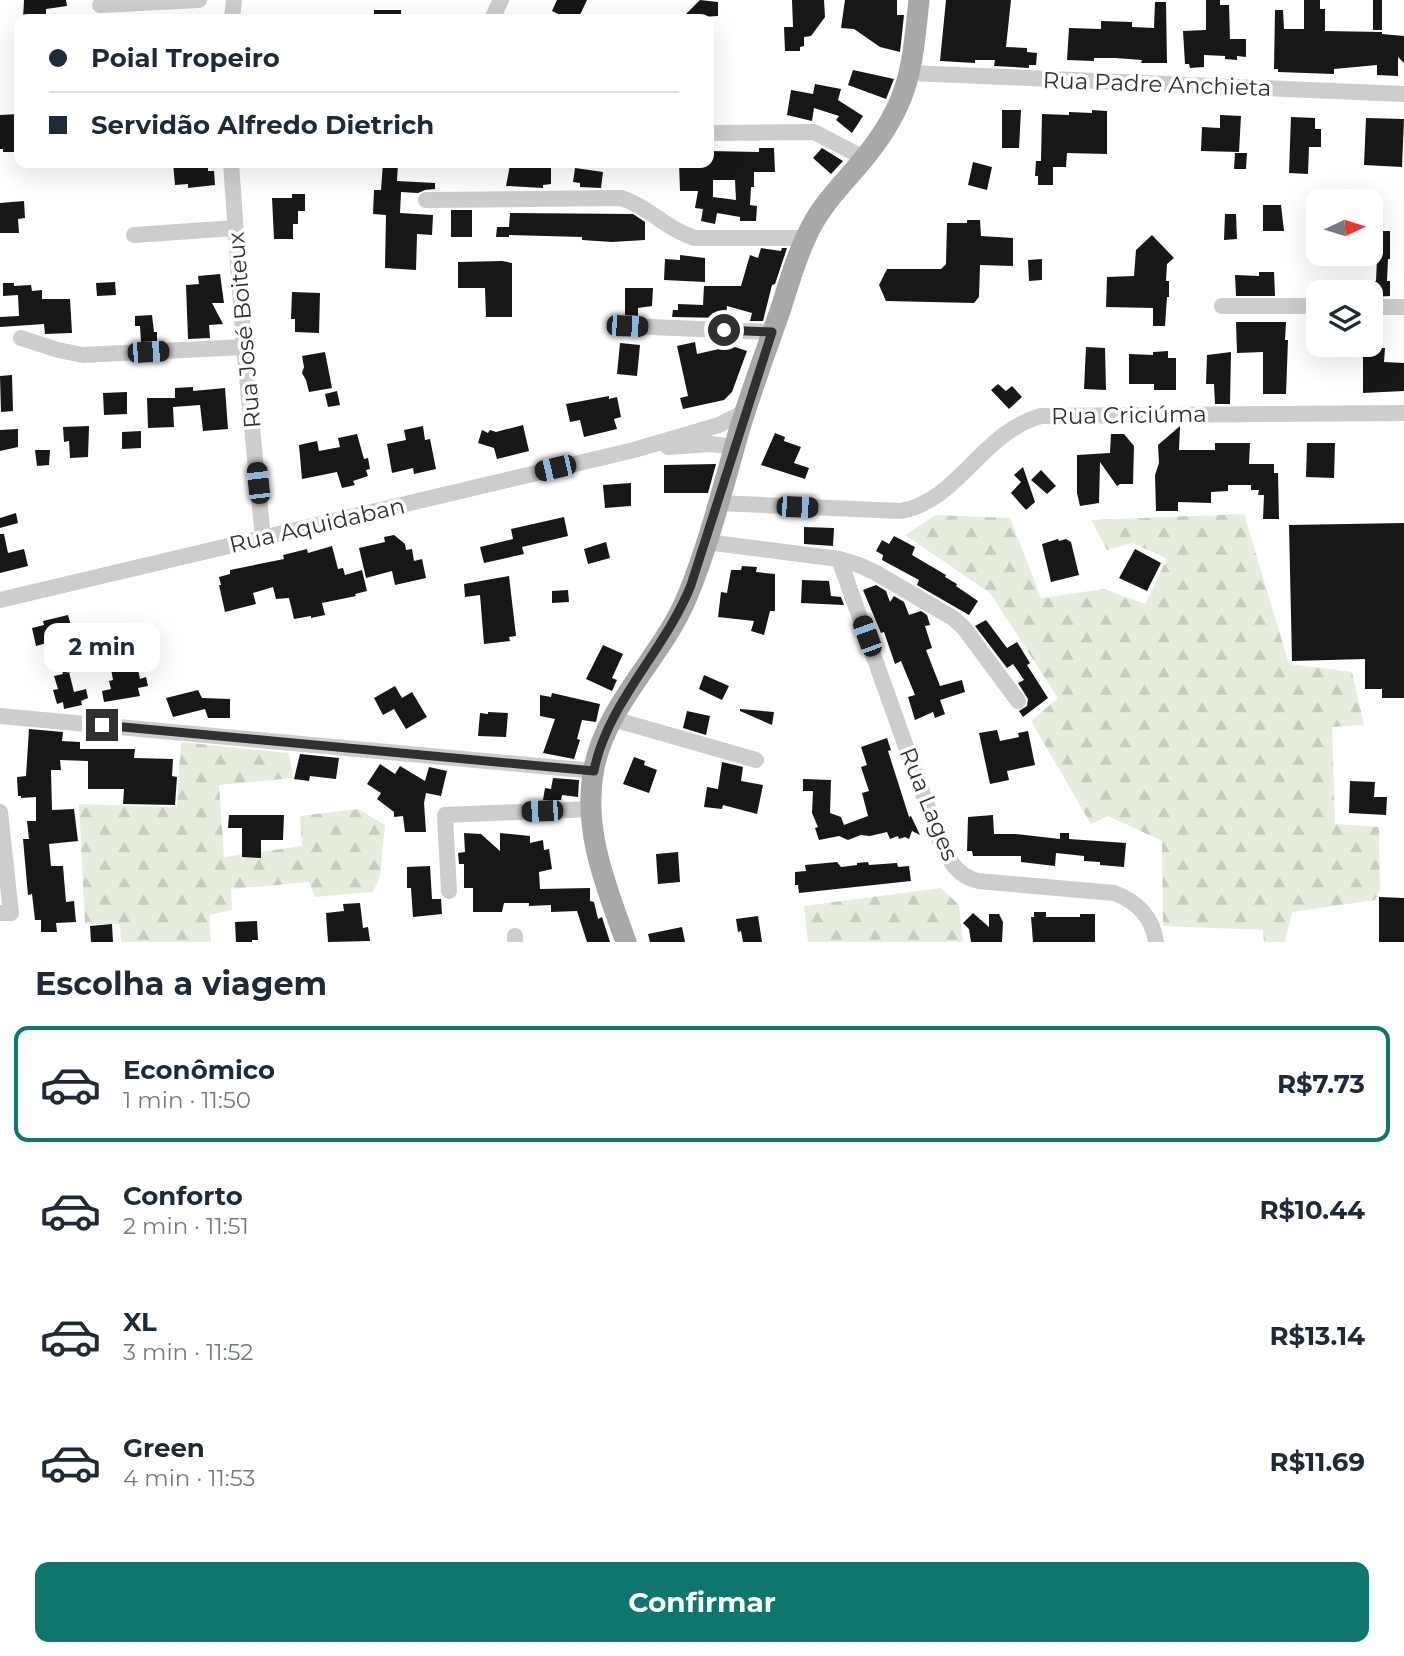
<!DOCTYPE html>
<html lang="pt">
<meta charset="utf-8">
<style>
body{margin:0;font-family:Montserrat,sans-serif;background:#f6f6f7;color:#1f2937;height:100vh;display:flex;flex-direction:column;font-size:26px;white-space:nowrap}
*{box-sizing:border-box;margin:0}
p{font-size:23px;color:#747a83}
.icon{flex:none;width:38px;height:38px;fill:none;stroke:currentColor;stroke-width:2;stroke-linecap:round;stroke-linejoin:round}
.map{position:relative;height:942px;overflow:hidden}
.panel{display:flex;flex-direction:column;background:#fff;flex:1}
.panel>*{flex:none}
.hud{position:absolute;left:14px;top:14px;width:700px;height:154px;border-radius:14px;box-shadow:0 7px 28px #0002;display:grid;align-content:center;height:154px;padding:0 35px;background:#fff}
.needle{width:46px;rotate:86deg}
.controls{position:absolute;left:1306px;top:189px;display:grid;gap:14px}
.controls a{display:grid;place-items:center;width:77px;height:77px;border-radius:14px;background:#fff;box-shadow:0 7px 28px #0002;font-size:35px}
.end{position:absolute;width:32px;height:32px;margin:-16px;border:9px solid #303030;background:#fff;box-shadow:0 0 0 4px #fff}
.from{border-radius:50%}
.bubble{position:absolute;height:49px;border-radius:14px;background:#fff;box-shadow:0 7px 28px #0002;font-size:23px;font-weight:700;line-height:49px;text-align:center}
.car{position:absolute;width:21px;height:42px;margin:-21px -10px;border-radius:9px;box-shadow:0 0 5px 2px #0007;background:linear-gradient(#222 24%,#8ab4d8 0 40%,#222 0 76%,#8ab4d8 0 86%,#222 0)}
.hud b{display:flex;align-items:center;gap:24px;height:66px;font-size:26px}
.hud b+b{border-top:2px solid #e0e1e3}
.hud i{width:18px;height:18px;background:#1f2937}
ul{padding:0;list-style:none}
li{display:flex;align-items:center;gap:21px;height:116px;margin:0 14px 10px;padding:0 21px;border:4px solid transparent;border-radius:14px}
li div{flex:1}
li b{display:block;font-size:26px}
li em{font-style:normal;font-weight:700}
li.selected{border-color:#0f766e}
li>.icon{width:63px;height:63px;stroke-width:1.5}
h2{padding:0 35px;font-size:32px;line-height:84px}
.action{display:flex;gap:14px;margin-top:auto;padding:14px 35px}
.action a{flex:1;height:80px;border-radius:14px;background:#0f766e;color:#fff;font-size:28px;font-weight:700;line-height:80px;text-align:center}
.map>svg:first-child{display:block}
.forest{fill:url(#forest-firs)}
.building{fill:#171717;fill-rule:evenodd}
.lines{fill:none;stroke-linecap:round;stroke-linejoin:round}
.minor{stroke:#cdcdcd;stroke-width:16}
.major{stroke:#a8a8a8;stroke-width:21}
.route{stroke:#303030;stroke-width:9}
.labels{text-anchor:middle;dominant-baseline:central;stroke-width:7;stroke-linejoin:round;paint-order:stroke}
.street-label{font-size:23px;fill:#303030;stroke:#fff}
</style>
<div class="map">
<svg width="1404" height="942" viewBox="0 0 1404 942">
<defs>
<pattern id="forest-firs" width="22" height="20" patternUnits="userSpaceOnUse" patternTransform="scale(1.75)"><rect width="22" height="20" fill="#e6edde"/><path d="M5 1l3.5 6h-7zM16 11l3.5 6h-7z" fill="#c6ccbf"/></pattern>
</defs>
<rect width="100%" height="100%" fill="#fff"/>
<!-- forest -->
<path class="forest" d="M1244,514L1289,664L1352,672L1364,725L1332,727L1335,824L1379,827L1380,889L1375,900L1292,912L1285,942H1264L1263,930L1163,926L1162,841L1108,816L1091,824L1031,721L1058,698L990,593L905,535L936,515L1010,518L1041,598L1104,589L1145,604L1167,559L1133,543L1107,550L1091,520Z
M181,742L289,753L293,778L219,785L224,857L302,846L300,816L358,809L385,825L380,876L373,892L315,897L309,882L231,889L232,910L209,915L211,942H121L120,924H85L79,804L177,807Z
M941,888L959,905L963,942H808L804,906Z"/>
<!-- building -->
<path class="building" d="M24,0H66L67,6L46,9V19H23Z
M557,0H587L578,19H569L552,11Z
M700,0L718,2V16L682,18Z
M792,0H824L825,17L811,36L804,37V46L800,47V51H785L784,27H793Z
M845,0H897V15H904L900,52L880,47L854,29L841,28Z
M946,0H1011L1006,47L1027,48V52L1037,53L1036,65H1029V68L994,66L995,60H975V63L940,61Z
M1206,0H1220V5H1229L1230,39H1246V57L1237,56V60L1225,59V56L1204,55V67L1190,68L1189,64H1185L1183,31L1206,30Z
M1304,0H1320V9H1325V31L1382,32V34L1404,36V63L1398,57V76L1377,75V65L1334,69V74L1278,72V69H1274L1275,10H1283L1284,29H1304Z
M1373,0H1382V30H1373Z
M1155,2H1166L1167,63H1141L1142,60L1115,58H1094V61L1067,60L1069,28L1101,29V21L1132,22V27L1154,28Z
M374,10H401V19H374Z
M853,70L894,79L886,99L848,85Z
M815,84L841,89L838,100L863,116L852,133L836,120L839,116L814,108L812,121L787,115L791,90L813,94Z
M1002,110H1021L1019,148H1002Z
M1092,110L1107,111V154L1067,153L1066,167H1053V185H1038V176H1035L1036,161H1041L1042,114L1069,115V112L1092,113Z
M19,114V152H3V149H0V115Z
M1220,115L1241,116L1239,152L1201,151L1202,127L1220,128Z
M1291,117L1315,118V129H1321V147H1309L1308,174L1289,173Z
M1366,118L1404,119L1402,167L1364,165Z
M759,148H774L775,172H754V187H751L750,205L757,206L756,221H740V217L717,213L715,224L701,221L703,209L695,208L698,191H680L679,163H709V151L759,152ZM713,180H735L736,200L713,197Z
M822,148L843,161L831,174L813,158Z
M1235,153H1247L1246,169H1234Z
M973,162L992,167L987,190L968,185Z
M173,163H208V171H214L215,185L188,188V184L175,185Z
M383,163H398L397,181L435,183V189L425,190L418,193L401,192L400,213L433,215L432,235L417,234L416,270L385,268L386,215L373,214L374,190H381Z
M532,163H551V184L543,185V188L506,186L510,165L533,168Z
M575,168L603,172L601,188L580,187V183L573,182Z
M292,194H305V211H298V224H293V239H274L272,198H292Z
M24,201L25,218L18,219L19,233H0V203Z
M1263,205H1281L1284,231H1263Z
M451,210H472V237H451Z
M510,213L633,214L645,222V240L612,242L582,240V237L509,235V237H496L497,227H509Z
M1225,214H1236L1237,239L1224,240Z
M967,220H980L981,236L1013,238V266L980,265L979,297L974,303L886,301L879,285L887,269H941L946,264L947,223H967Z
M1370,231H1390V259H1388L1387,281H1390V296L1373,297V281H1376L1377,259L1370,258Z
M1152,235L1174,258L1167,264L1166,281H1169V297H1167L1165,326H1153V308L1106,307L1107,277L1134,276L1136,250Z
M761,248L781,251L782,248H787L775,284L772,285L763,321H750L752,313L727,306L726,318L672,317L673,310H678V304L703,305L704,286H741L750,255L758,258Z
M680,255L705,258V282L664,280L665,259L680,260Z
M1042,259V280L1029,281L1028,260Z
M502,261L512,263V317H486L485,288H458V262Z
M1259,272H1274L1275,296H1236L1235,275L1259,276Z
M220,274L224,303H212L223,324L209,325L210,338L188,339L186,285L199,284L198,276Z
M115,282L116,295L97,296L96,283Z
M3,283H14V286L31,285L32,291L42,290V299H70L72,333L45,334L44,324L0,327V317L19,316L18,295L3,296Z
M625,288H653L652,306L638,308V316L625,315Z
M292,292L320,293L319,333L295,332V319H291Z
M152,315L154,332H157V341L141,342L140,326H135V316Z
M1236,322H1286L1285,340H1288L1286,394H1263V352L1237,353Z
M695,342L697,354L732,346L747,351L732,392L724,400L683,409L680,398L688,396L677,346Z
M620,343L640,345L637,376L617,374Z
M1086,347L1105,348L1106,390L1084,389Z
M1363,348H1385L1384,362L1404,363V391L1363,393Z
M1168,351V358H1176V390H1154V384H1129V354L1153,355V352Z
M325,352L332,388L309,392L306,380L302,373L304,367L302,356Z
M1231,352L1230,404H1215L1214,384H1206L1207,355Z
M12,375L13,411L1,412L0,376Z
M998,384L1006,391L1012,386L1022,397L1009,409L991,390Z
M193,387V391L225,388L228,429L203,431L200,405L173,407L174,427L148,428L147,398H175V388Z
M337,391L340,405L328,407L325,394Z
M127,392V414L104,415L103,393Z
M609,396V399L617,397L621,417L614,419L617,429L584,437L580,420L570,422L566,404Z
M523,425L529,451L497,459L494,448L478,443L482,430L488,433L490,430L496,432Z
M89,426L88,457L70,458L69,441L64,442L63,427Z
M423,426L425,440L430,439L436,469L414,474L413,468L392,473L387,444L406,440L404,430Z
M1180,426L1179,450H1215V443H1250L1249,464H1274V473H1278L1279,519H1263L1264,495H1258L1259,490H1251V485H1228V491L1211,492V503L1178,502V511H1156L1155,475L1159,463L1158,445Z
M18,429V447L0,451V430Z
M141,431V448L122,449V432Z
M775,433L785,437L784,441L801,447L794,463L809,468L805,479L761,465Z
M357,434L364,459L368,458L370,469L366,470L368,476L353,481L355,485L342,488L337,472L302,479L299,445L317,441L319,451L340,447L338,438Z
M1111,434H1124L1134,446L1133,484H1120L1117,486L1100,462L1099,503L1080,506L1077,493V455L1110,453Z
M1307,443H1335L1334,478L1306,477Z
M35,450H50L49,465L37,466Z
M716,464L708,493H664V465Z
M1023,467L1035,502L1026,510L1011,493L1021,482L1014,475Z
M1041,470L1056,486L1047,494L1031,480Z
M631,483V506L605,508L603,485Z
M16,513L18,523L0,528V518Z
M564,517L568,536L522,547L524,554L484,563L480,547L513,539L511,529Z
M1404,523V698H1382V689H1365V659L1292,661L1289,525Z
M804,527L834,528L833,546L804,544Z
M0,534H4L8,553L24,549L28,566L0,573Z
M394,535L405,544L406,550L412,549L414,561L422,559L426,578L395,585L392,571L366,578L359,548L385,542L384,537Z
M894,536L915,547L912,555L946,575L945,577L957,584L956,586L978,601L969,615L917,585L919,580L882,560L883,555L876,551L882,540L889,544Z
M1058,539L1059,541L1066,539L1071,542L1079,575L1051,582L1042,544Z
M606,542L610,558L588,564L584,549Z
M332,546L338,569L343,568L345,575L362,570L367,591L355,594L356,596L322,603L325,615L311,618V616L294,619L289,598L276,599L273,587L253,593L256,604L225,612L219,585H221L219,577L230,574V570L284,559L283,555L307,549L308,553Z
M1135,549L1161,563L1147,591L1119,578Z
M742,566L757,567L756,572L775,574V611H770L764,635L751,631L754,621L718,617L721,592L727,593L731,570H741Z
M509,576L516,636L509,637L510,641L484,644L480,595L465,597L464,584Z
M802,580L829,581L831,596L841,597L844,605L801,603Z
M876,585L886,591L890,602L894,596L904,602L909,615L921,611L927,615L930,625L925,626L932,648L926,650L940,686L962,680L965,692L940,700L945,714L935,718L933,712L915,720L908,697L915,695L901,661L895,664L884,632L881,633L863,590Z
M568,590L569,602L552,603V591Z
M68,615L83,669L63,674L69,672L74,692L86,689L88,698L81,701L82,705L64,709L63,702L57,704L53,690L58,689L54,676L63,674L54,641L36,646L32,628L44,625L43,621Z
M986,620L1007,648L1017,642L1030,663L1027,665L1048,698L1023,717L1019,711L1027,706L1028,699L1018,683L1024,680L1013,664L1007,668L975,626Z
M603,645L623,654L612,678L617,680L612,691L586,679Z
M130,664V666L137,664L140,679L146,677L148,686L138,688L140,696L104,702L102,691L111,689L109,681L113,680L111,669Z
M704,675L729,686L722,700L699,689Z
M395,686L402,698L412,692L427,717L406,729L394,709L383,715L374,698Z
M198,690L202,698L230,699V718H208L205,709L173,717L166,698Z
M552,693L600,704L596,722L582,720L577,739L580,740L574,759L543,753L555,719L540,716V695L551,697Z
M740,709L774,712L772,725L740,711Z
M687,711L710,716L706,735L683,728Z
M488,712L508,713L506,737L478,736L480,713L488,714Z
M29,729L63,732L62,741L80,742V749H135L134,758L173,759L172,776L177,777L175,805L123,804L124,789H88V761L60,760L61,770H51L52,810L74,809L78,841L49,844L51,866H63L66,902L74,901L76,922L56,923L57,932H41V920H35L32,894L28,895L23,839H29L27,821H36V797L21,798V796H18L17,777L26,776Z
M997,730L1000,741L1019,737L1018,733L1028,731L1035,765L1007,771L1009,780L990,784L979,733Z
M887,738L891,750L888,751L909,817L911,816L920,835L912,831L909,839L905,837L899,839L898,836L890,839L887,832L870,836L861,835L848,840L839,836L819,840L815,828L818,827L812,813L813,791H803V779L831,780L830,813L841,817L844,825L868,816L862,793L869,791L861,767L867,765L861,747Z
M300,754L339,758L336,779L310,776L309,781L294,779Z
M634,757L645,761L644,765L657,770L649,793L623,784Z
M722,762L743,767L741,781L763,785L757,814L723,805L722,809L704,807L707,787L718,789Z
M380,764L395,774L400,766L425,781L429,767L447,771L441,796L426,793L424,803L426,832H405L403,816L394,817V812L377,799L381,793L367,784Z
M553,778L579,780L578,797L562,795L561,800H543L545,788L551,789Z
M1350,781L1375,782L1374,797H1387L1386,815L1349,813Z
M229,815H284L283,840H261V858L242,857V828H228Z
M993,815L994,834H1015L1060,839V833H1069V839L1126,843L1124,867L1100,865V862L1084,861V856L1056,853L1055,866L1021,862V856H973L972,851H967L968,817Z
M464,833L481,834L500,851V833L530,836V843L543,840L544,850L549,849L552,869L539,872L540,889L590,888V901L594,902L598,919L602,917L610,942H587L577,911L551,912V905L529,906V903H504L502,912H473V888H464V864H459L458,853L465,852Z
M678,852L680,882L658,884L656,854Z
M837,862L841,867L857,865V863L868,862L869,865L897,863L898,867L909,866L911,881L799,893L798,885H795V872L806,871L805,865Z
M430,866L432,899H441L442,914L413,917L411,888H407V867Z
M1379,897L1404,898V942H1379Z
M360,903L363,928L368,927L370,941L328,942L326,913L344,911L343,904Z
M1034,912H1046V917H1080V914H1095V942H1033L1031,917H1034Z
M973,913L989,927V914H999L1003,922L1002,942H971L969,929L963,923Z
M758,916L762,942H743L741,931L738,932L736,919Z
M257,921L258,940H252V942H236L235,922Z
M112,924L113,942H91L90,926Z
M682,927L685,942H650L648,934Z"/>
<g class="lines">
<!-- minor -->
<path class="minor" d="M100,5L199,0
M232,19L234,0
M492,19L501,0
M910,73L1404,94
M709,133L814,132L864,158
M231,163L244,347L263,538
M426,200L621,198C650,207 665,229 695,238H806
M134,235L235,228
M1222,306H1318
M1370,307H1404
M627,326L772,332
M21,338L58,350L83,355L244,347
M668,447L711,444L735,447
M718,503L901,511C958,501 982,432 1041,416L1404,413
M706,542L839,559L859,565L876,573L953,618L964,628L1018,701
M839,559L939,839C949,858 955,876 978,881L1114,893C1137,901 1153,918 1156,942
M0,600L634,450L719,425L746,411
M0,716L594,771
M613,719L756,760
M0,812L11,913H0
M449,891L445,815L591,809
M515,936V942"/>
<!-- major -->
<path class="major" d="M626,942C606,886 582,829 594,768C607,703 662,657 687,597C709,544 723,487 739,431C751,391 766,351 780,311C789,283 797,254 811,227C825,200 847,180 866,156C910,101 912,68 919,0"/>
</g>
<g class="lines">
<!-- route -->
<path class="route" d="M102,725L594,771C606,705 666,649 691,585L772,332L724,330"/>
</g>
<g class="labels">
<!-- street labels -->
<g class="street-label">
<text transform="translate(1157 84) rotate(2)">Rua Padre Anchieta</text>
<text transform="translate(244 330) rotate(-95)">Rua José Boiteux</text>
<text transform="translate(1129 415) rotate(-1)">Rua Criciúma</text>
<text transform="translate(317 525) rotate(-13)">Rua Aquidaban</text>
<text transform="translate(929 804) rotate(68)">Rua Lages</text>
</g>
</g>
</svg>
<div class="controls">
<a><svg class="needle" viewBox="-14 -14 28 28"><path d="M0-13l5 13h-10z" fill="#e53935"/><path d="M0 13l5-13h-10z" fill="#747a83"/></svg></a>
<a><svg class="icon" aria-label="layers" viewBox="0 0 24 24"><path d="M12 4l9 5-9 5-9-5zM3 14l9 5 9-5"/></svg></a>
</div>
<i class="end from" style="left:724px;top:330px"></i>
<i class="end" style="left:102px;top:725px"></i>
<div class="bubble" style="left:44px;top:623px;width:116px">2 min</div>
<i class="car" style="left:627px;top:326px;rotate:92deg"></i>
<i class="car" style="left:148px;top:352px;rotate:87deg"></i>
<i class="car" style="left:555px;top:468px;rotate:257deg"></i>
<i class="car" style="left:258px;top:483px;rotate:354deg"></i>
<i class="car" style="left:797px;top:507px;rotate:92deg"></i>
<i class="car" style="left:867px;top:636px;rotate:340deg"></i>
<i class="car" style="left:542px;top:811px;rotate:268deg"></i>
<div class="hud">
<b><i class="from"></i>Poial Tropeiro</b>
<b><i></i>Servidão Alfredo Dietrich</b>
</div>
</div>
<section class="panel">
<h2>Escolha a viagem</h2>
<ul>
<li class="selected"><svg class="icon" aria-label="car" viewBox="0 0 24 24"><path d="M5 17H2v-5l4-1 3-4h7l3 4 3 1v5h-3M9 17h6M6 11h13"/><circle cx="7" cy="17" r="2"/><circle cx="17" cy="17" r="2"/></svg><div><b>Econômico</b><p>1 min · 11:50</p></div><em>R$7.73</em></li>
<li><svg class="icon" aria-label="car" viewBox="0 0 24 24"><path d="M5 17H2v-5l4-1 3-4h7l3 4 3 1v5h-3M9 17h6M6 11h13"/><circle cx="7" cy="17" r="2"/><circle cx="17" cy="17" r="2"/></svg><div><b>Conforto</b><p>2 min · 11:51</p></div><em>R$10.44</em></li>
<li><svg class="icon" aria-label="car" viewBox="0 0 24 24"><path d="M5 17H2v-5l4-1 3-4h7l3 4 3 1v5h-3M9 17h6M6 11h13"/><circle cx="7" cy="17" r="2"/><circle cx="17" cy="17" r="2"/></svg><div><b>XL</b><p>3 min · 11:52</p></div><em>R$13.14</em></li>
<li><svg class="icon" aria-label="car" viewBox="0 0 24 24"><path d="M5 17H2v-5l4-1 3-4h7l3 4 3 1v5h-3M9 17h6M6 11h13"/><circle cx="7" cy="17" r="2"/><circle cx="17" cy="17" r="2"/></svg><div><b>Green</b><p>4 min · 11:53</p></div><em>R$11.69</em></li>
</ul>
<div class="action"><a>Confirmar</a></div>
</section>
